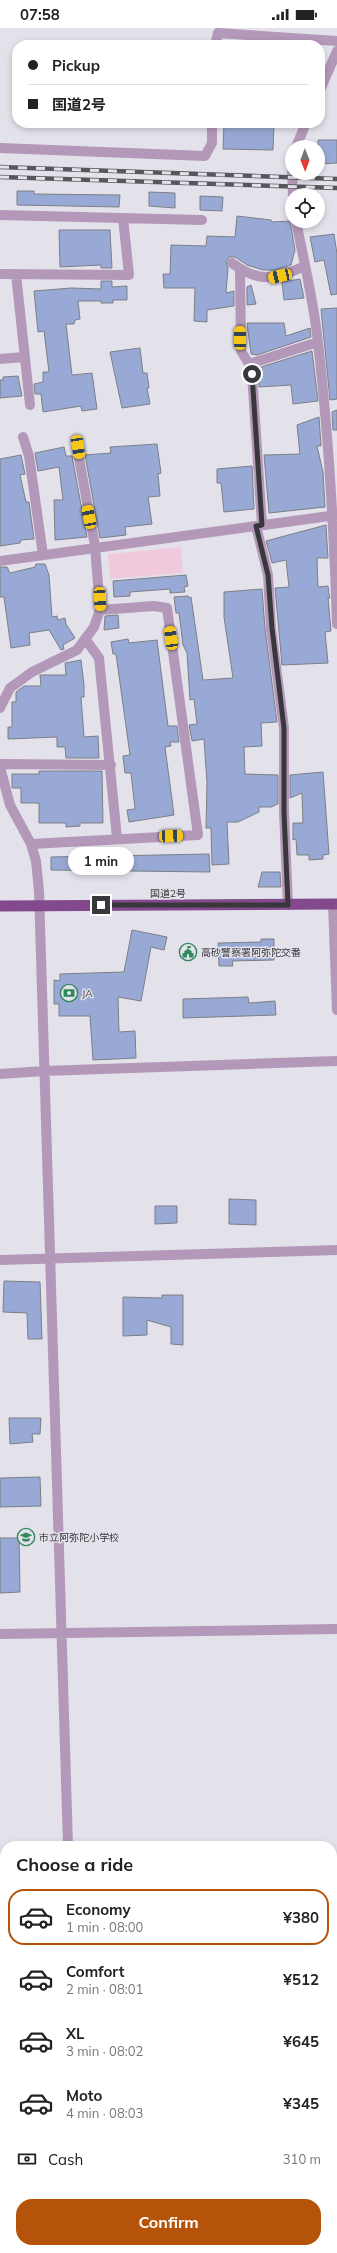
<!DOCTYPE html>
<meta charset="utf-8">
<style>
body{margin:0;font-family:Mulish,"Noto Sans JP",sans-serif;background:#f6f6f6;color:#222;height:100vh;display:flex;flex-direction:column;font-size:15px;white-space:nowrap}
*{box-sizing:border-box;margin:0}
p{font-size:13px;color:#767676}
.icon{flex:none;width:22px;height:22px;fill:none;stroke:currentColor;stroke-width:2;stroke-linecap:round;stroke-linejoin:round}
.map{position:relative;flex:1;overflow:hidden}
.drawer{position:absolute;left:0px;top:1813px;width:337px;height:412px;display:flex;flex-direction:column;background:#fff;border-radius:16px 16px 0 0;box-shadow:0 2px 6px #0003}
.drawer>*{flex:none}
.guide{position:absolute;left:12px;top:12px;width:313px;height:88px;border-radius:16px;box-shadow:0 2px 6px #0003;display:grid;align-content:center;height:88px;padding:0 16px;background:#fff}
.needle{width:26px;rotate:179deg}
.tools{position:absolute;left:285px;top:112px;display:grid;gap:8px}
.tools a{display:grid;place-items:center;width:40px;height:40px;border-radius:50%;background:#fff;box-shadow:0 2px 6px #0003;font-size:20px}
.end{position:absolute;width:18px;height:18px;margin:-9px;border:5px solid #38373b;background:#fff;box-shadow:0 0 0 2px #fff}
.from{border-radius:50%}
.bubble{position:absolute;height:28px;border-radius:14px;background:#fff;box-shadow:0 2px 6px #0003;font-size:13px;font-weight:700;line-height:28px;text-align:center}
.car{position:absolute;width:12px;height:24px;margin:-12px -6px;border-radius:5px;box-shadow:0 0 3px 1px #0007;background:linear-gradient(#f5c518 24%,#345 0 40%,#f5c518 0 76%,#345 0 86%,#f5c518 0)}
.guide b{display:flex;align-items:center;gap:14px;height:38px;font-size:15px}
.guide b+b{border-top:1px solid #e0e0e0}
.guide i{width:10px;height:10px;background:#222}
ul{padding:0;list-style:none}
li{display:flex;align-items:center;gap:12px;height:56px;margin:0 8px 6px;padding:0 8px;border:2px solid transparent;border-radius:16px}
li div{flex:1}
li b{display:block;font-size:15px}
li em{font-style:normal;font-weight:700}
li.current{border-color:#b45309}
li>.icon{width:36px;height:36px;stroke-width:1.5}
h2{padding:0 16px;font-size:18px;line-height:48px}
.pay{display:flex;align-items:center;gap:10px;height:44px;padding:0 16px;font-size:15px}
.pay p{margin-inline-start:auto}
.primary-button{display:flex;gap:8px;margin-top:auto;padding:8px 16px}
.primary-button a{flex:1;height:46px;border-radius:16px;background:#b45309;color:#fff;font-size:16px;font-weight:700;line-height:46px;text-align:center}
.status{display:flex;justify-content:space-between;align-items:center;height:28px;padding:0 20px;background:#fff;direction:ltr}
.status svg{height:11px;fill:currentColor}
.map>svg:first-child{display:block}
.green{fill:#f0cadc}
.building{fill:#97a9d4;stroke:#7c7f86}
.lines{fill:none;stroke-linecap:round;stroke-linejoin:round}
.minor{stroke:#b498b9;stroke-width:10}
.trunk{stroke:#824a8c;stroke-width:11}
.rail-casing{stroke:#57565b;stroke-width:4.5}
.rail{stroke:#e3e2ea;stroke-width:3;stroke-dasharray:9;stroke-linecap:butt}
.route{stroke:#38373b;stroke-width:5}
.labels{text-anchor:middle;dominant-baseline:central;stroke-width:3;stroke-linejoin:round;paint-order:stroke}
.street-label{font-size:10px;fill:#38373b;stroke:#e3e2ea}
.poi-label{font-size:10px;fill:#38373b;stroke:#e3e2ea;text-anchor:start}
</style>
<div class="status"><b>07:58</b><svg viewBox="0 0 49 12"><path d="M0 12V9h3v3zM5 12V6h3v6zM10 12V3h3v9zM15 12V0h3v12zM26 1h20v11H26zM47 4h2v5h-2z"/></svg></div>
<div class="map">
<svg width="337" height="2225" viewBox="0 0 337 2225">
<rect width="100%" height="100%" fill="#e3e2ea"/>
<!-- green -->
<path class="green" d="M181,519L183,545L110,551L108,526Z"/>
<!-- building -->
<path class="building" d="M224,95L274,96L273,122L223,121Z
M318,112H337V135L318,136Z
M17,163H34V166L120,167L119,179L17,177Z
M149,164L175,165V180L149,178Z
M200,168L223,169L222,183L200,182Z
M237,188L271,192L272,194L290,193L295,222L291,237L275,242H263L247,237L235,229H229L226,234L228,240L226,265L234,263V278L207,282V294L194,293L195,260H164L163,246H170L171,217L206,218L207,208L235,209Z
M59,202H110L112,240H101V237L60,239Z
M334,206L337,226V266L331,267L324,232L315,234L310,209Z
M300,251L304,270L284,272L282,254Z
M101,253H112V259L127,258V272H113V275H101V273H78L80,291L75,292L74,296H66L72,347L92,345L97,381L82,383L81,378L43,384L41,366H35L34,356L43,354V344H49L44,303L38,304L34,263L71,260L101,261Z
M251,257L256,276L247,277V259Z
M337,280V371L330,372L321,281Z
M247,295H284L286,308L310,300L311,309L257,327L251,326Z
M140,320L143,345H147L149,360H147L150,376L122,380L110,324Z
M312,323L318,373L293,376L291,357L259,359L258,340Z
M18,348L22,368L0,370V352H3V349Z
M337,382V402H333L332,384Z
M319,389L321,418H317L323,444L325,479L269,485L264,427L300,426L297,397Z
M157,416L161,445L158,446L160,468L148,469L152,496L125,499L126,507L100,510L85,427L111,425L110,419Z
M64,419L66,428H72L87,509L55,512L54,472H63L59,439L38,443L35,425Z
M21,427L25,446L20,447L26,474H29L34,511L21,512L20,515L0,518V431Z
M252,438L254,481L224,484L221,455H217V441Z
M326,497L328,530H317L318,559L328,558L329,566L330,570H328L331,603L325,604L328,635L282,637L275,560L289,559L286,532L272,535L266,513Z
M36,536H45L49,547L52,589L57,588L58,592L65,590L66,596L75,610L63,617L64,621L61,622L49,602L29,605L30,617L11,620L4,569H0V539H7L10,545L35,539Z
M186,547L188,558L184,559L185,564L170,565V561L130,564V568L114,569L113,553Z
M262,561L265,601L277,694L261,695L262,718L244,719L245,746L278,747V776L271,779H259V784L238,794H227L229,836L212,837L211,800H206L207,755L204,711L192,713L189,697L197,696L194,671L190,672L187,625L183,617L179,585H176L174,569L188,568L189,570L191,569L203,652L233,650L224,589V564Z
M118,587L119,600L104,602L105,588Z
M128,611L129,615L157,612L168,698H177L179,714H170L171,718L165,719L174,787L129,794L127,782L135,781L131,745H125L123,728L130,727L116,626H113L111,614Z
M81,632L84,657V669H81L84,709L98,708L99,730H66L65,719H57V709L8,711V699H12V674H16V664L24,658H41L40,647H66L65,635Z
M39,743H102L103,795H80V798L66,799V795H39V775H21V760H12V746H39Z
M323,744L329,826L323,827V831L309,832V827H297L296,811L293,812V795H303L302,765L290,770V747Z
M209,826L210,844L51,842V829Z
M262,844H280L281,859H258Z
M132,902L167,909L164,922L151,919L141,973L118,969L119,1004L135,1003L136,1030L93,1032L90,988H59V976H54V952L60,953V946L124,944Z
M261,911H274V932L232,933L233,938H219L218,915L261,914Z
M248,969L249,975L275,973L276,987L183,990V971Z
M229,1171L256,1172V1197L229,1196Z
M155,1178H177V1195L155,1196Z
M4,1253L40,1254L42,1311H28L27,1285L3,1284Z
M162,1267H183V1317L171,1316V1299L147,1292V1307L123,1308V1269L162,1270Z
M9,1390H41L40,1406H32L33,1414L10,1416Z
M40,1449L41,1478L0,1479V1450Z
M0,1510H19L20,1564L0,1565Z"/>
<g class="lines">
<!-- minor -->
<path class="minor" d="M215,17L218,5L337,13
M320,62L337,23
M296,119L306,95
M0,120L205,128L212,115V95
M292,145L293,167
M0,187L202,192
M296,193C304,234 314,274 318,315C329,409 334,503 337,596
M232,235C260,256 275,251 305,238
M240,241L241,323L249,336L252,346L262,497
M0,246L129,247L123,190
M16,246L30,377
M0,331L24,329
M249,336L318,314
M23,409L29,428L43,527
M256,498L268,547L271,600L284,700V784L288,877
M0,533L337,487
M86,612L99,630L117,810
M0,680L10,660L32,644L77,622L94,599L100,582L95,518L77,419
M0,736L111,737
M0,739L10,777L31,816L36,833L39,863L68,1818
M31,816L198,807L167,580L154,578L100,582
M333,876L337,982
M0,1046L44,1043L337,1033
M0,1232L337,1222
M0,1606L337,1601
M332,1976H337
M0,1988H5
M80,2220L81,2225"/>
<!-- trunk -->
<path class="trunk" d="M0,878L337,876"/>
<defs>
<path id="rail" d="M0,139L337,151
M0,149L337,160"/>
</defs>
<!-- rail casing -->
<use href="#rail" class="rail-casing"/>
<!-- rail -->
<use href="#rail" class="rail"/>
</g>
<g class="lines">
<!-- route -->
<path class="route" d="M101,877H288L284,784V700L272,600L268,547L256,498L262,497L252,346"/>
</g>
<!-- icons -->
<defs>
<symbol id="civic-ring" viewBox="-11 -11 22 22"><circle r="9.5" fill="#e3e2ea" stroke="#30895e" stroke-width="1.5"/><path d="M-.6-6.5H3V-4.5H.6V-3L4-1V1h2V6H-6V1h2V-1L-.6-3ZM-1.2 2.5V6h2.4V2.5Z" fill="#30895e"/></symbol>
<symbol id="bank-ring" viewBox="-11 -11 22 22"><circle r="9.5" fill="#e3e2ea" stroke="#30895e" stroke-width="1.5"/><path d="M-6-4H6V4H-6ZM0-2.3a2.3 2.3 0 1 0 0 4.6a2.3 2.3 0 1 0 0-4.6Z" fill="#30895e"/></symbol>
<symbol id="school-ring" viewBox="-11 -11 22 22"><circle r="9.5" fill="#e3e2ea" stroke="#30895e" stroke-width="1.5"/><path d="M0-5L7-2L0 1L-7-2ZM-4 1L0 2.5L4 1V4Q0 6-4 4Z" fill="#30895e"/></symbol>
</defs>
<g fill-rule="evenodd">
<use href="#civic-ring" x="178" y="914" width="20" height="20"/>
<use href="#bank-ring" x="59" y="955" width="20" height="20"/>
<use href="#school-ring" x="16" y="1499" width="20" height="20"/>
</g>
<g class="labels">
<!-- street labels -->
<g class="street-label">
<text x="168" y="865">国道2号</text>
</g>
<!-- poi labels -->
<g class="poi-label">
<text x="201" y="924">高砂警察署阿弥陀交番</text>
<text x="82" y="965">JA</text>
<text x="39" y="1509">市立阿弥陀小学校</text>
</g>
</g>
</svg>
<div class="tools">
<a><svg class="needle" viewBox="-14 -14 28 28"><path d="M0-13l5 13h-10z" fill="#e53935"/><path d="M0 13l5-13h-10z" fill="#767676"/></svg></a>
<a><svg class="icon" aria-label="locate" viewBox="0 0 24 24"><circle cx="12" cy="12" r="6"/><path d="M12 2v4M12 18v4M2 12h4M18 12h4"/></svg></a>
</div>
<i class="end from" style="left:252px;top:346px"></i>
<i class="end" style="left:101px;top:877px"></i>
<div class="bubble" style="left:68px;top:819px;width:66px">1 min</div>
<i class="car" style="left:280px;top:248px;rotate:257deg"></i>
<i class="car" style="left:240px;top:310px;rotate:0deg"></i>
<i class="car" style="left:78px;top:419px;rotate:171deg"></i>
<i class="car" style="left:89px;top:489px;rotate:349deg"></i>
<i class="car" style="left:100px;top:571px;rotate:177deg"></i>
<i class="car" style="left:171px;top:610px;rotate:352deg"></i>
<i class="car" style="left:171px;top:808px;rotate:88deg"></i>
<div class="guide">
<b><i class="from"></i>Pickup</b>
<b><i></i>国道2号</b>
</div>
<section class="drawer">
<h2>Choose a ride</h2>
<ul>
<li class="current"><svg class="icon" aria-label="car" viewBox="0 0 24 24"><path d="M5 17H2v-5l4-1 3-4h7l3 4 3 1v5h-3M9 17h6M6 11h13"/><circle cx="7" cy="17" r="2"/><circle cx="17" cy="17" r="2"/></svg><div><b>Economy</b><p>1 min · 08:00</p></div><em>¥380</em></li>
<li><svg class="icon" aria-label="car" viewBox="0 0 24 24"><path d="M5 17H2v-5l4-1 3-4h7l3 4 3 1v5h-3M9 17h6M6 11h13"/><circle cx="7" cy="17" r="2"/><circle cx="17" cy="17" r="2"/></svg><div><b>Comfort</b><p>2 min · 08:01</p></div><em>¥512</em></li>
<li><svg class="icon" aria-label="car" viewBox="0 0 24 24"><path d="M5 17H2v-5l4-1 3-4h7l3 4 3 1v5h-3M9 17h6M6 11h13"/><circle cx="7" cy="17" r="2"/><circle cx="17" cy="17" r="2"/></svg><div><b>XL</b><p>3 min · 08:02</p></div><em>¥645</em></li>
<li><svg class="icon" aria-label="car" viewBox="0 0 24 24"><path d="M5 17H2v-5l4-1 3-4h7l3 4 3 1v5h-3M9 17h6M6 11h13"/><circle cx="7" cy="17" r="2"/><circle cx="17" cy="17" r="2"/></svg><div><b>Moto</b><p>4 min · 08:03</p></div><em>¥345</em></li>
</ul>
<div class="pay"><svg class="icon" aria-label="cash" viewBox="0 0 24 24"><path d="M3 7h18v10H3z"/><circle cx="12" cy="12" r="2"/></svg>Cash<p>310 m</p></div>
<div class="primary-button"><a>Confirm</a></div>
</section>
</div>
